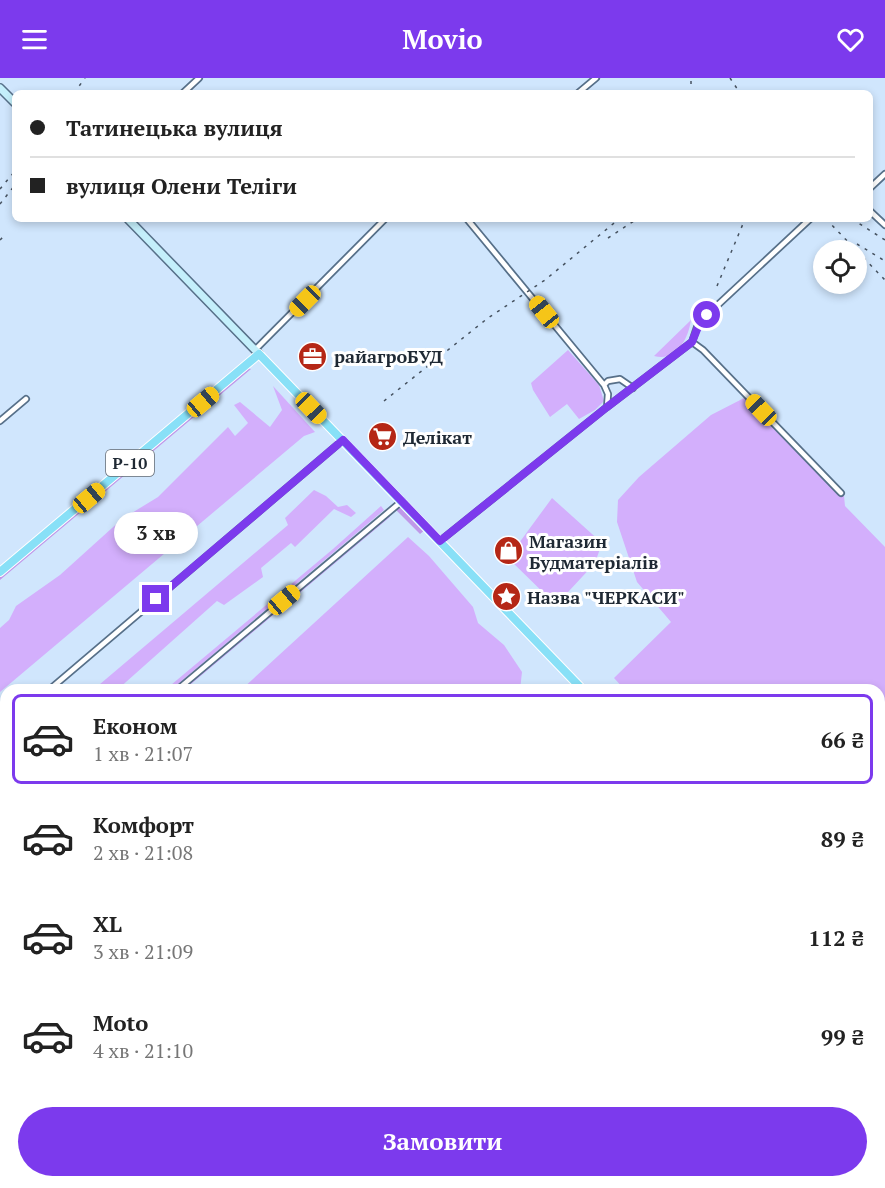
<!DOCTYPE html>
<html lang="uk">
<meta charset="utf-8">
<style>
body{margin:0;font-family:"PT Serif",serif;background:#f6f6f6;color:#222;height:100vh;display:flex;flex-direction:column;font-size:22px;white-space:nowrap}
*{box-sizing:border-box;margin:0}
p{font-size:20px;color:#767676}
.icon{flex:none;width:33px;height:33px;fill:none;stroke:currentColor;stroke-width:2;stroke-linecap:round;stroke-linejoin:round}
.map{position:relative;flex:1;overflow:hidden}
.side{position:absolute;left:0px;top:606px;width:885px;height:504px;display:flex;flex-direction:column;background:#fff;border-radius:18px 18px 0 0;box-shadow:0 3px 9px #0003}
.side>*{flex:none}
.hud{position:absolute;left:12px;top:12px;width:861px;height:132px;border-radius:9px;box-shadow:0 3px 9px #0003;display:grid;align-content:center;height:132px;padding:0 18px;background:#fff}
.buttons{position:absolute;left:813px;top:162px;display:grid;gap:12px}
.buttons a{display:grid;place-items:center;width:54px;height:54px;border-radius:50%;background:#fff;box-shadow:0 3px 9px #0003;font-size:30px}
.end{position:absolute;width:27px;height:27px;margin:-14px;border:8px solid #7c3aed;background:#fff;box-shadow:0 0 0 3px #fff}
.from{border-radius:50%}
.bubble{position:absolute;height:42px;border-radius:21px;background:#fff;box-shadow:0 3px 9px #0003;font-size:20px;font-weight:800;line-height:42px;text-align:center}
.car{position:absolute;width:18px;height:36px;margin:-18px -9px;border-radius:8px;box-shadow:0 0 4px 2px #0007;background:linear-gradient(#f5c518 24%,#345 0 40%,#f5c518 0 76%,#345 0 86%,#f5c518 0)}
.hud b{display:flex;align-items:center;gap:21px;height:57px;font-size:22px}
.hud b+b{border-top:2px solid #e0e0e0}
.hud i{width:15px;height:15px;background:#222}
ul{padding:10px 0 0;list-style:none}
li{display:flex;align-items:center;gap:18px;height:90px;margin:0 12px 9px;padding:0 6px;border:3px solid transparent;border-radius:9px}
li div{flex:1}
li b{display:block;font-size:22px}
li em{font-style:normal;font-weight:800}
li.on{border-color:#7c3aed}
li>.icon{width:54px;height:54px;stroke-width:1.5}
.action{display:flex;gap:12px;margin-top:auto;padding:12px 18px}
.action a{flex:1;height:69px;border-radius:36px;background:#7c3aed;color:#fff;font-size:24px;font-weight:800;line-height:69px;text-align:center}
header{display:flex;justify-content:space-between;align-items:center;height:78px;padding:0 18px;background:#7c3aed;color:#fff;font-size:27px;font-weight:800}
.map>svg:first-child{display:block}
.green{fill:#d3affc}
.forest{fill:#bf99e9}
.lines{fill:none;stroke-linecap:round;stroke-linejoin:round}
.street-casing{stroke:#577089;stroke-width:8}
.secondary-casing{stroke:#577089;stroke-width:10}
.primary-casing{stroke:#fff;stroke-width:10}
.street{stroke:#fff;stroke-width:4.5}
.secondary{stroke:#c4effb;stroke-width:7}
.primary{stroke:#88e0f7;stroke-width:8}
.rail{stroke:#465260;stroke-width:1.5;stroke-dasharray:3 6;stroke-linecap:butt}
.route{stroke:#7c3aed;stroke-width:8}
.labels{text-anchor:middle;dominant-baseline:central;stroke-width:6;stroke-linejoin:round;paint-order:stroke}
.shield{fill:#fff;stroke:#626971;stroke-width:1.5}
.shield-label{font-size:16px;font-weight:bold;fill:#1f2934}
.poi-label{font-size:18px;font-weight:bold;fill:#1f2934;stroke:#fff;text-anchor:start}
</style>
<header><svg class="icon" aria-label="menu" viewBox="0 0 24 24"><path d="M4 6h16M4 12h16M4 18h16"/></svg>Movio<svg class="icon" aria-label="heart" viewBox="0 0 24 24"><path d="M12 20l-8-8c-3-5 5-10 8-4 3-6 11-1 8 4z"/></svg></header>
<div class="map">
<svg width="885" height="1110" viewBox="0 0 885 1110">
<rect width="100%" height="100%" fill="#d0e6fd"/>
<!-- green -->
<path class="green" d="M691,242C688,261 677,284 654,278Z
M568,272L599,307L604,323L595,332L579,341L567,326L550,339L533,312L531,305Z
M273,308L315,354L304,358L0,614V550L9,542L16,528L60,497L122,441L158,419L228,349L235,358L248,345L234,327L240,324L270,349L282,332Z
M748,318L841,415L844,418L845,428L885,469V647L879,652V612H738L733,606L725,612H625L614,600L671,544L637,504L617,444L618,422L639,399L711,337Z
M314,412L326,418L338,429L347,427L356,435L351,439L334,431L295,469L291,465L261,490L263,499L224,527L217,523L117,612H93L288,447L285,440Z
M552,420L602,465L595,485L556,527L508,480Z
M381,428L384,432L171,612H165L333,471Z
M388,437L390,439L184,612H179Z
M408,459L429,478L473,529L478,545L504,567L522,594L520,612H241Z
M6,800V881L0,873V805Z
M0,877L6,884V1104H82L74,1110H0Z
M187,1104H369L362,1110H193Z
M382,1104H523L516,1110H387Z
M536,1104H643L644,1105L638,1110H540L538,1108L535,1110H529Z"/>
<!-- forest -->
<path class="forest" d="M248,290L251,291L0,502V497Z
M403,426L426,451L420,456L396,432Z
M82,1104H123L116,1110H74Z"/>
<g class="lines">
<defs>
<path id="street" d="M183,15L199,0
M578,15L596,0
M870,110L885,96
M870,133L885,147
M467,141L604,307L608,316L607,329
M692,264L703,272L841,415
M255,272L385,141
M604,307L608,303L620,301L633,310
M0,343L26,321
M440,463L607,329L692,264L697,249L707,237L810,141
M49,612L343,362
M177,612L402,423
M0,653L6,648
M0,759L6,754
M879,764L885,759
M879,768L885,774
M879,905L885,914
M879,1085L885,1080
M321,1104L327,1110
M646,1104L652,1110
M766,1104L771,1110
M200,1110L207,1104
M362,1110L369,1104
M525,1110L532,1104
M687,1110L694,1104
M850,1110L857,1104"/>
<path id="secondary" d="M0,10L15,25
M128,141L259,276"/>
<path id="primary" d="M0,494L259,276L583,612
M879,930L885,937"/>
</defs>
<!-- street casing -->
<use href="#street" class="street-casing"/>
<!-- secondary casing -->
<use href="#secondary" class="secondary-casing"/>
<!-- primary casing -->
<use href="#primary" class="primary-casing"/>
<!-- street -->
<use href="#street" class="street"/>
<!-- secondary -->
<use href="#secondary" class="secondary"/>
<!-- primary -->
<use href="#primary" class="primary"/>
<!-- rail -->
<path class="rail" d="M730,0L740,15
M74,15L85,0
M691,15V0
M0,111L15,93
M0,126L15,107
M826,141L885,202
M852,141L885,162
M608,160L637,141
M0,162L3,159
M857,166L885,183
M717,208L745,141
M384,323L488,240L545,202L619,141"/>
</g>
<g class="lines">
<!-- route -->
<path class="route" d="M156,521L343,362L440,463L607,329L692,264L698,249L707,237"/>
</g>
<!-- icons -->
<defs>
<symbol id="office-disc" viewBox="-11 -11 22 22"><circle r="9.5" fill="#b52716" stroke="#fff"/><path d="M-6-3h4V-5.5h4V-3h4V5H-6ZM-1-4.5V-3h2v-1.5ZM-6 0V1H6V0Z" fill="#fff"/></symbol>
<symbol id="supermarket-disc" viewBox="-11 -11 22 22"><circle r="9.5" fill="#b52716" stroke="#fff"/><path d="M-6-5.5h2.5l.6 2H6L4.5 2H-2.5L-4.4-4H-6ZM-1.5 3.2a1.3 1.3 0 1 0 .1 0ZM3 3.2a1.3 1.3 0 1 0 .1 0Z" fill="#fff"/></symbol>
<symbol id="shop-disc" viewBox="-11 -11 22 22"><circle r="9.5" fill="#b52716" stroke="#fff"/><path d="M-5-2.5h2.3a2.7 3.5 0 0 1 5.4 0H5L5.5 6h-11ZM-1.5-2.5h3a1.5 2.3 0 0 0-3 0Z" fill="#fff"/></symbol>
<symbol id="sight-disc" viewBox="-11 -11 22 22"><circle r="9.5" fill="#b52716" stroke="#fff"/><path d="M0-6L1.8-2.2L6-1.7L2.9 1.2L3.7 5.4L0 3.3L-3.7 5.4L-2.9 1.2L-6-1.7L-1.8-2.2Z" fill="#fff"/></symbol>
</defs>
<g fill-rule="evenodd">
<use href="#office-disc" x="296" y="262" width="33" height="33"/>
<use href="#supermarket-disc" x="366" y="342" width="33" height="33"/>
<use href="#shop-disc" x="492" y="456" width="33" height="33"/>
<use href="#sight-disc" x="490" y="502" width="33" height="33"/>
</g>
<g class="labels">
<!-- shield labels -->
<rect class="shield" x="106" y="372" width="48" height="26" rx="4.5"/>
<g class="shield-label">
<text x="130" y="385">Р-10</text>
</g>
<!-- poi labels -->
<g class="poi-label">
<text x="334" y="278">райагроБУД</text>
<text x="403" y="359">Делікат</text>
<text x="529" y="463">Магазин<tspan x="529" dy="21">Будматеріалів</tspan></text>
<text x="527" y="519">Назва "ЧЕРКАСИ"</text>
</g>
</g>
</svg>
<div class="buttons">
<a><svg class="icon" aria-label="locate" viewBox="0 0 24 24"><circle cx="12" cy="12" r="6"/><path d="M12 2v4M12 18v4M2 12h4M18 12h4"/></svg></a>
</div>
<i class="end from" style="left:707px;top:237px"></i>
<i class="end" style="left:156px;top:521px"></i>
<div class="bubble" style="left:114px;top:434px;width:84px">3 хв</div>
<i class="car" style="left:305px;top:223px;rotate:225deg"></i>
<i class="car" style="left:544px;top:234px;rotate:321deg"></i>
<i class="car" style="left:203px;top:324px;rotate:50deg"></i>
<i class="car" style="left:311px;top:330px;rotate:136deg"></i>
<i class="car" style="left:761px;top:332px;rotate:316deg"></i>
<i class="car" style="left:89px;top:420px;rotate:50deg"></i>
<i class="car" style="left:284px;top:522px;rotate:50deg"></i>
<div class="hud">
<b><i class="from"></i>Татинецька вулиця</b>
<b><i></i>вулиця Олени Теліги</b>
</div>
<section class="side">
<ul>
<li class="on"><svg class="icon" aria-label="car" viewBox="0 0 24 24"><path d="M5 17H2v-5l4-1 3-4h7l3 4 3 1v5h-3M9 17h6M6 11h13"/><circle cx="7" cy="17" r="2"/><circle cx="17" cy="17" r="2"/></svg><div><b>Економ</b><p>1 хв · 21:07</p></div><em>66 ₴</em></li>
<li><svg class="icon" aria-label="car" viewBox="0 0 24 24"><path d="M5 17H2v-5l4-1 3-4h7l3 4 3 1v5h-3M9 17h6M6 11h13"/><circle cx="7" cy="17" r="2"/><circle cx="17" cy="17" r="2"/></svg><div><b>Комфорт</b><p>2 хв · 21:08</p></div><em>89 ₴</em></li>
<li><svg class="icon" aria-label="car" viewBox="0 0 24 24"><path d="M5 17H2v-5l4-1 3-4h7l3 4 3 1v5h-3M9 17h6M6 11h13"/><circle cx="7" cy="17" r="2"/><circle cx="17" cy="17" r="2"/></svg><div><b>XL</b><p>3 хв · 21:09</p></div><em>112 ₴</em></li>
<li><svg class="icon" aria-label="car" viewBox="0 0 24 24"><path d="M5 17H2v-5l4-1 3-4h7l3 4 3 1v5h-3M9 17h6M6 11h13"/><circle cx="7" cy="17" r="2"/><circle cx="17" cy="17" r="2"/></svg><div><b>Moto</b><p>4 хв · 21:10</p></div><em>99 ₴</em></li>
</ul>
<div class="action"><a>Замовити</a></div>
</section>
</div>
